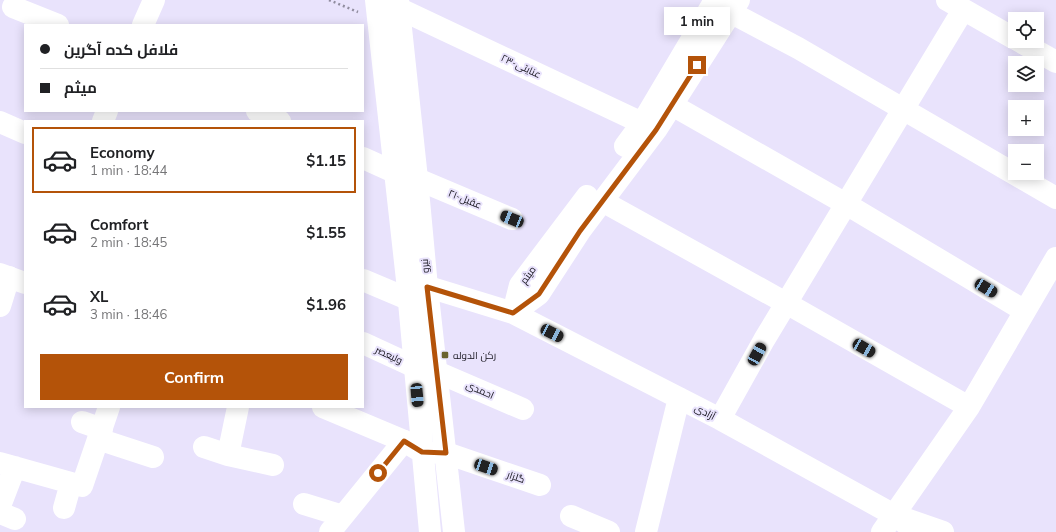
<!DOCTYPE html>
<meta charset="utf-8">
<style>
body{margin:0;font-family:Mulish,Cairo,sans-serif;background:#f2f2f2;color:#202124;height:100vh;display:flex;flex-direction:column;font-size:15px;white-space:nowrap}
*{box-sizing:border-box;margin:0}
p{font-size:13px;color:#757577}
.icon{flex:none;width:22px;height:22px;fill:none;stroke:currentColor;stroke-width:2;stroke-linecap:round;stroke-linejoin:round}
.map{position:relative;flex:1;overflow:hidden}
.panel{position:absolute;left:24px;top:120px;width:340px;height:288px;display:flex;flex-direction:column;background:#fff;border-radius:0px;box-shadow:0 2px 10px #0003}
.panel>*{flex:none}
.guide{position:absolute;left:24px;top:24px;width:340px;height:88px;border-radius:0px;box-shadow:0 2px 10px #0003;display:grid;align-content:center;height:88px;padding:0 16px;background:#fff}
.tools{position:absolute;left:1008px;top:12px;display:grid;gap:8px}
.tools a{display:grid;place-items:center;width:36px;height:36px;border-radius:0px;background:#fff;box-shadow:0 2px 10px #0003;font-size:20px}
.end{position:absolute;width:18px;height:18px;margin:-9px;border:5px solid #b45309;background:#fff;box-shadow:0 0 0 2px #fff}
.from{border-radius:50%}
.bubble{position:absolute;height:28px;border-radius:0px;background:#fff;box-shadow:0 2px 10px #0003;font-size:13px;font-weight:700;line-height:28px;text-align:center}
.car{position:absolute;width:12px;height:24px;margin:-12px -6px;border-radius:5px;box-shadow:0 0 3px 1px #0007;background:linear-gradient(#222 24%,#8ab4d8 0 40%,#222 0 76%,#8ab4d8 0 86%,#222 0)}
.guide b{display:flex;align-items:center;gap:14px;height:38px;font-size:15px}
.guide b+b{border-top:1px solid #e0e0e0}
.guide i{width:10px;height:10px;background:#202124}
ul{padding:7px 0 0;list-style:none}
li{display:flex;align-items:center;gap:12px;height:66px;margin:0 8px 6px;padding:0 8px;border:2px solid transparent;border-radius:0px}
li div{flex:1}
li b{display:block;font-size:15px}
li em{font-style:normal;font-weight:700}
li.active{border-color:#b45309}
li>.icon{width:36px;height:36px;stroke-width:1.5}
.action{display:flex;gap:8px;margin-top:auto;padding:8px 16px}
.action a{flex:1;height:46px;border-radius:0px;background:#b45309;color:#fff;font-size:16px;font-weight:700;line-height:46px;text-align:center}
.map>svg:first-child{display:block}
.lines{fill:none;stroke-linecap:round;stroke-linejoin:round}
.path{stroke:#918d9f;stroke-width:2.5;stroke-dasharray:2 3;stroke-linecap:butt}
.minor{stroke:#fff;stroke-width:22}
.major{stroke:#fff;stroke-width:22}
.route{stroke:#b45309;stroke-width:5}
.poi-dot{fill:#6a612e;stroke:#e9e3fc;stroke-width:1.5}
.labels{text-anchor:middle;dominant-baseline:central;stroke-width:4;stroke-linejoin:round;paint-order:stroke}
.street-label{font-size:10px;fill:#17151e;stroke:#e9e3fc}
.poi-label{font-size:10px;fill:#17151e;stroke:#e9e3fc;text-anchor:start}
</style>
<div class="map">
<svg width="1056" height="532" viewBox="0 0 1056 532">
<rect width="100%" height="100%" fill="#e9e3fc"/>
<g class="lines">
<!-- path -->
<path class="path" d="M329,0L358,12"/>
<!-- minor -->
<path class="minor" d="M947,0L1015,39
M13,7L58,25
M400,9L642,123
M730,12L798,48L1056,198
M143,25L154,0
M1019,41L1056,62
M672,105L846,204L1025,311
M257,111L280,121
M103,121L107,111
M0,122L25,133
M625,146L642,123L715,0
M363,158L394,172
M417,179L512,219
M602,201L786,303L969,407
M363,280L408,299
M409,281L513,313L720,419L894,515L917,532
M0,306L9,277
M513,313L539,294L580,231L656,130L739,0
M513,313L520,285L587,196
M363,343L415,367
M437,372L523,409
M238,407L228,455L273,465
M720,419L764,340L963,10
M82,422L102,429
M98,439L153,457
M204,447L228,455
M446,453L540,485
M0,463L82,486L109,407
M304,504L343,516
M0,506L15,467
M64,508L71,483
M0,513L15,519
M571,516L609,532
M903,518L943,532
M330,532L404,441
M646,532L679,398
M882,532L969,407L1056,258"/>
<!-- major -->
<path class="major" d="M376,0L407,280L430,532
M398,0L417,179L427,287L454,532
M0,274L25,283
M323,407L404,441L422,452L432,453"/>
</g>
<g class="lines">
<!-- route -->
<path class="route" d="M378,473L404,441L422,452L446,453L427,287L513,313L539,294L580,231L656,130L697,65"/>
</g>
<!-- markers -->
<rect class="poi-dot" x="441" y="351" width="8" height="8" rx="2"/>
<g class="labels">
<!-- street labels -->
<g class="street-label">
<text transform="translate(521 66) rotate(25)">۲۳-عنایتی</text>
<text transform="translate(465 199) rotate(22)">۲۱-عقیل</text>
<text transform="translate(425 266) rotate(-95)">نیرو</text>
<text transform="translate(528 275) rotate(-54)">میثم</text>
<text transform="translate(389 355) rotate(25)">ولیعصر</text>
<text transform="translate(480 390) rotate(24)">احمدی</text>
<text transform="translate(705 412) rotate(28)">آزادی</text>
<text transform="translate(516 477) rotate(19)">گلزار</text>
</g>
<!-- poi labels -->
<g class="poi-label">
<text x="453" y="355">رکن الدوله</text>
</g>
</g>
</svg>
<div class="tools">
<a><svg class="icon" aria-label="locate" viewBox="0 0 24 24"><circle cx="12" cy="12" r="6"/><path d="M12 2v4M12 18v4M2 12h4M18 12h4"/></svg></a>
<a><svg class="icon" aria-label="layers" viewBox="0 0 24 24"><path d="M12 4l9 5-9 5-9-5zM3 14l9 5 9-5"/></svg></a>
<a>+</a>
<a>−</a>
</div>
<i class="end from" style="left:378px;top:473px"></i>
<i class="end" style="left:697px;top:65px"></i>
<div class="bubble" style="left:664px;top:7px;width:66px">1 min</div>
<i class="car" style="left:512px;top:219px;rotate:292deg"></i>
<i class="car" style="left:986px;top:288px;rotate:121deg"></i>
<i class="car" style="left:552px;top:333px;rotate:117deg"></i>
<i class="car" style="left:864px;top:348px;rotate:120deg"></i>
<i class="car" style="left:757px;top:354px;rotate:29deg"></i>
<i class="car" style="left:417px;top:395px;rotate:175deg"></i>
<i class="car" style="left:486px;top:467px;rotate:109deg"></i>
<div class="guide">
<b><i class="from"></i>فلافل کده آگرین</b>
<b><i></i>میثم</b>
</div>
<section class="panel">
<ul>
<li class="active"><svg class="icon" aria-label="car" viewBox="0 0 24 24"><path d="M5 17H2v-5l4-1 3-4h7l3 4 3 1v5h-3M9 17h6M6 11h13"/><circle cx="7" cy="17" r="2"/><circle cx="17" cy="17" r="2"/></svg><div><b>Economy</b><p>1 min · 18:44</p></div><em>$1.15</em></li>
<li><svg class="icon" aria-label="car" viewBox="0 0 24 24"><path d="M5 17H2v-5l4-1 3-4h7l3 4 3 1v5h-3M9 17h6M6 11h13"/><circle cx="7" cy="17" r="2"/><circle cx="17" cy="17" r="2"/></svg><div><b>Comfort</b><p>2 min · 18:45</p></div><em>$1.55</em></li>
<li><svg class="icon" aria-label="car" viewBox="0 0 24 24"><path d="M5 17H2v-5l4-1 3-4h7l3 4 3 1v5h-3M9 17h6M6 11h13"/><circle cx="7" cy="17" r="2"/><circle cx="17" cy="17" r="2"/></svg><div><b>XL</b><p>3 min · 18:46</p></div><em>$1.96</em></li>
</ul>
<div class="action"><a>Confirm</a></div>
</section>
</div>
